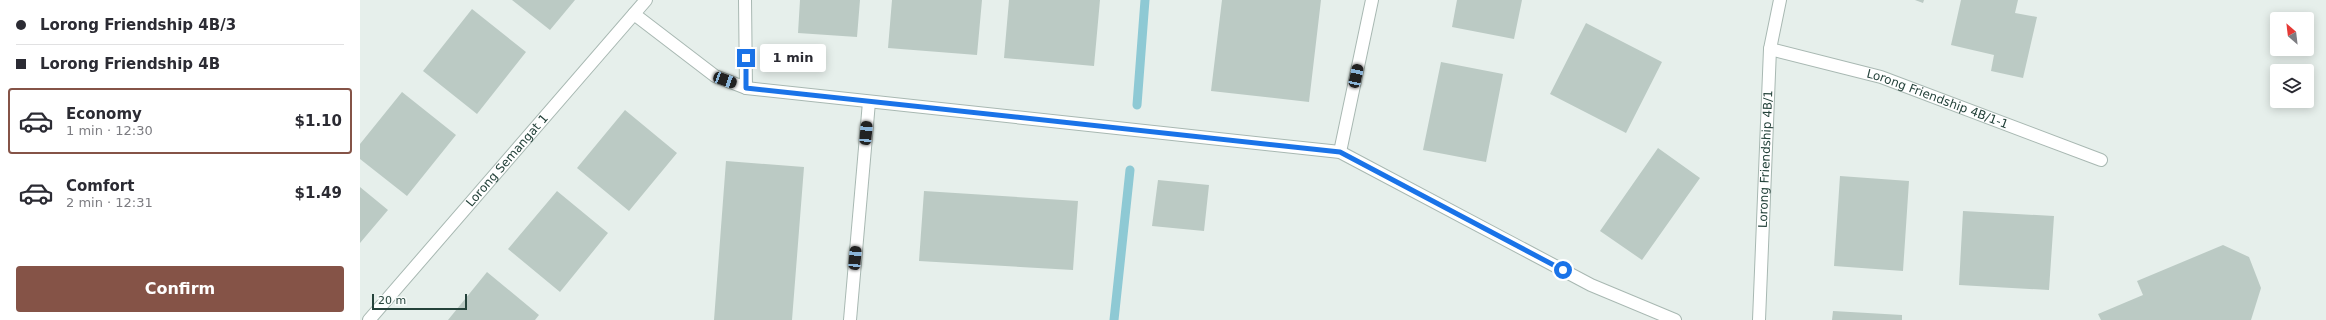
<!DOCTYPE html>
<meta charset="utf-8">
<style>
body{margin:0;font-family:"DejaVu Sans",sans-serif;background:#f2f2f3;color:#2b2b33;height:100vh;display:flex;flex-direction:column;font-size:15px;white-space:nowrap}
*{box-sizing:border-box;margin:0}
p{font-size:13px;color:#7c7c81}
.icon{flex:none;width:22px;height:22px;fill:none;stroke:currentColor;stroke-width:2;stroke-linecap:round;stroke-linejoin:round}
.map{position:relative;flex:1;overflow:hidden}
.side{display:flex;flex-direction:column;background:#fff;width:360px}
.side>*{flex:none}
.hud{display:grid;align-content:center;height:88px;padding:0 16px;background:#fff}
.needle{width:26px;rotate:332deg}
.controls{position:absolute;left:1910px;top:12px;display:grid;gap:8px}
.controls a{display:grid;place-items:center;width:44px;height:44px;border-radius:4px;background:#fff;box-shadow:0 2px 10px #0003;font-size:20px}
.scale{position:absolute;left:12px;bottom:10px;width:95px;box-sizing:border-box;padding-left:4px;border:2px solid #24423a;border-top:0;font-size:11px;line-height:14px;white-space:nowrap;color:#24423a;-webkit-text-stroke:3px #f7fbf9;paint-order:stroke}
.end{position:absolute;width:18px;height:18px;margin:-9px;border:5px solid #1a73e8;background:#fff;box-shadow:0 0 0 2px #fff}
.from{border-radius:50%}
.bubble{position:absolute;height:28px;border-radius:4px;background:#fff;box-shadow:0 2px 10px #0003;font-size:13px;font-weight:700;line-height:28px;text-align:center}
.car{position:absolute;width:12px;height:24px;margin:-12px -6px;border-radius:5px;box-shadow:0 0 3px 1px #0007;background:linear-gradient(#222 24%,#8ab4d8 0 40%,#222 0 76%,#8ab4d8 0 86%,#222 0)}
.hud b{display:flex;align-items:center;gap:14px;height:38px;font-size:15px}
.hud b+b{border-top:1px solid #e1e1e2}
.hud i{width:10px;height:10px;background:#2b2b33}
ul{padding:0;list-style:none}
li{display:flex;align-items:center;gap:12px;height:66px;margin:0 8px 6px;padding:0 8px;border:2px solid transparent;border-radius:4px}
li div{flex:1}
li b{display:block;font-size:15px}
li em{font-style:normal;font-weight:700}
li.selected{border-color:#855347}
li>.icon{width:36px;height:36px;stroke-width:1.5}
.cta{display:flex;gap:8px;margin-top:auto;padding:8px 16px}
.cta a{flex:1;height:46px;border-radius:4px;background:#855347;color:#fff;font-size:16px;font-weight:700;line-height:46px;text-align:center}
main{display:flex;flex:1;min-height:0}
.map>svg:first-child{display:block}
.lines{fill:none;stroke-linecap:round;stroke-linejoin:round}
.stream{stroke:#8ec9d4;stroke-width:9}
.building{fill:#bbcac4}
.street-casing{stroke:#a8b8b2;stroke-width:14}
.street{stroke:#fff;stroke-width:12}
.route{stroke:#1a73e8;stroke-width:5}
.labels{text-anchor:middle;dominant-baseline:central;stroke-width:3.5;stroke-linejoin:round;paint-order:stroke}
.street-label{font-size:12px;fill:#24423a;stroke:#f7fbf9}
</style>
<main>
<section class="side">
<div class="hud">
<b><i class="from"></i>Lorong Friendship 4B/3</b>
<b><i></i>Lorong Friendship 4B</b>
</div>
<ul>
<li class="selected"><svg class="icon" aria-label="car" viewBox="0 0 24 24"><path d="M5 17H2v-5l4-1 3-4h7l3 4 3 1v5h-3M9 17h6M6 11h13"/><circle cx="7" cy="17" r="2"/><circle cx="17" cy="17" r="2"/></svg><div><b>Economy</b><p>1 min · 12:30</p></div><em>$1.10</em></li>
<li><svg class="icon" aria-label="car" viewBox="0 0 24 24"><path d="M5 17H2v-5l4-1 3-4h7l3 4 3 1v5h-3M9 17h6M6 11h13"/><circle cx="7" cy="17" r="2"/><circle cx="17" cy="17" r="2"/></svg><div><b>Comfort</b><p>2 min · 12:31</p></div><em>$1.49</em></li>
</ul>
<div class="cta"><a>Confirm</a></div>
</section>
<div class="map">
<svg width="1966" height="320" viewBox="0 0 1966 320">
<rect width="100%" height="100%" fill="#e6efeb"/>
<g class="lines">
<!-- stream -->
<path class="stream" d="M777,105L785,0
M754,320L770,170"/>
</g>
<!-- building -->
<path class="building" d="M152,0H215L190,30Z
M440,0H500L497,37L438,33Z
M532,0H622L617,55L528,48Z
M649,0H740L734,66L644,58Z
M862,0H961L949,102L851,91Z
M1097,0H1162L1154,39L1092,27Z
M1555,0H1564L1563,3Z
M1601,0H1658L1655,13L1677,17L1663,78L1631,71L1634,55L1591,45Z
M112,9L166,52L117,114L63,71Z
M1226,23L1302,62L1266,133L1190,94Z
M1081,62L1143,74L1126,162L1063,150Z
M42,92L96,135L47,196L0,159V144Z
M265,110L317,153L269,211L217,168Z
M1298,148L1340,178L1282,260L1240,231Z
M366,161L444,167L432,320H354Z
M1480,176L1549,181L1543,271L1474,266Z
M798,180L849,185L844,231L792,226Z
M0,187L28,210L0,243Z
M197,191L248,233L200,292L148,249Z
M564,191L718,201L713,270L559,261Z
M1603,211L1694,216L1689,290L1599,285Z
M1863,245L1889,257L1901,288L1891,320H1741L1738,314L1783,295L1777,281Z
M127,272L179,315L175,320H88Z
M1473,311L1542,315V320H1472Z"/>
<g class="lines">
<defs>
<g id="street">
<path d="M385,0L386,88"/>
<path d="M274,14L355,76L386,88L980,152L1231,285L1315,320"/>
<path id="s1" d="M1410,49L1521,77L1741,160"/>
<path d="M980,152L1012,0"/>
<path id="s2" d="M9,320L286,0"/>
<path d="M490,320L509,102"/>
<path id="s3" d="M1399,320L1410,49L1420,0"/>
</g>
</defs>
<!-- street casing -->
<use href="#street" class="street-casing"/>
<!-- street -->
<use href="#street" class="street"/>
</g>
<g class="lines">
<!-- route -->
<path class="route" d="M386,58V88L980,152L1203,270"/>
</g>
<g class="labels">
<!-- street labels -->
<g class="street-label">
<text stroke="none"><textPath href="#s1" startOffset="175">Lorong Friendship 4B/1-1</textPath></text>
<text stroke="none"><textPath href="#s2" startOffset="211">Lorong Semangat 1</textPath></text>
<text stroke="none"><textPath href="#s3" startOffset="161">Lorong Friendship 4B/1</textPath></text>
</g>
</g>
</svg>
<div class="controls">
<a><svg class="needle" viewBox="-14 -14 28 28"><path d="M0-13l5 13h-10z" fill="#e53935"/><path d="M0 13l5-13h-10z" fill="#7c7c81"/></svg></a>
<a><svg class="icon" aria-label="layers" viewBox="0 0 24 24"><path d="M12 4l9 5-9 5-9-5zM3 14l9 5 9-5"/></svg></a>
</div>
<div class="scale">20 m</div>
<i class="end from" style="left:1203px;top:270px"></i>
<i class="end" style="left:386px;top:58px"></i>
<div class="bubble" style="left:400px;top:44px;width:66px">1 min</div>
<i class="car" style="left:996px;top:76px;rotate:12deg"></i>
<i class="car" style="left:365px;top:80px;rotate:110deg"></i>
<i class="car" style="left:506px;top:133px;rotate:5deg"></i>
<i class="car" style="left:495px;top:258px;rotate:5deg"></i>
</div>
</main>
